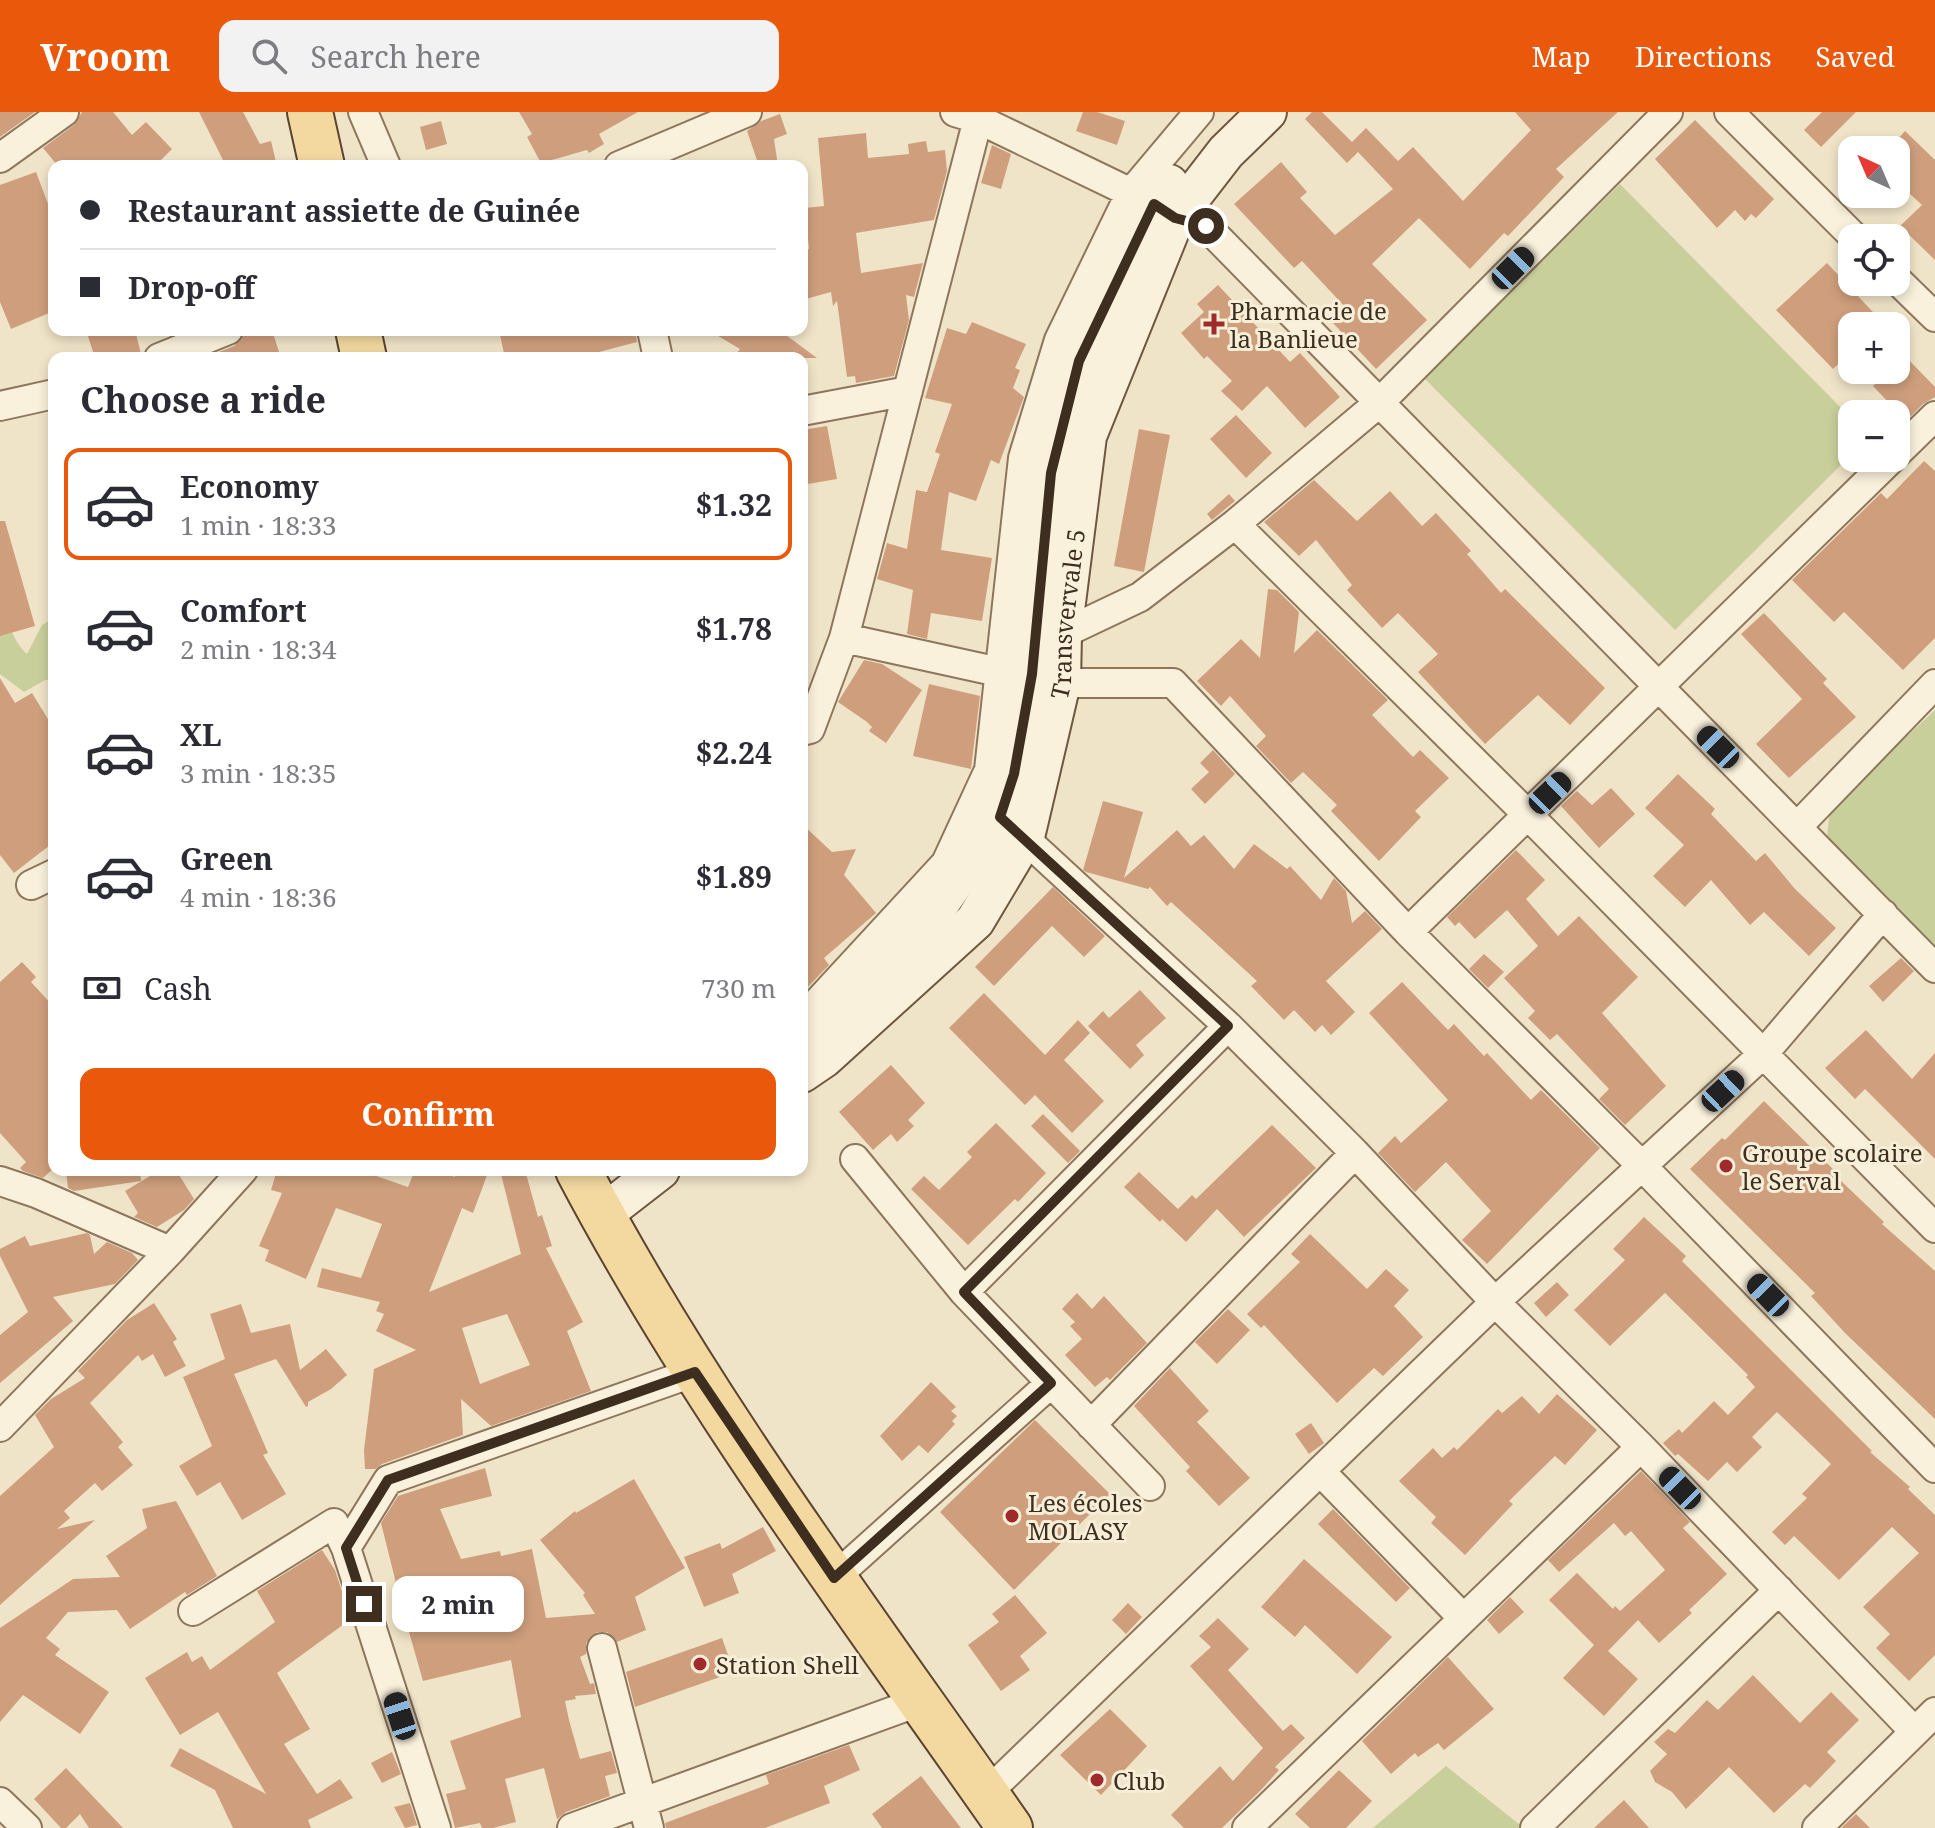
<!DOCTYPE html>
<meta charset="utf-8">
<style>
body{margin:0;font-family:"Noto Serif",serif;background:#f2f2f3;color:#2b2b33;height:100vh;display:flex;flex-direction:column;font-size:30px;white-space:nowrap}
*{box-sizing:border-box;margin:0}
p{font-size:26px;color:#7c7c81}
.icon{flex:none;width:44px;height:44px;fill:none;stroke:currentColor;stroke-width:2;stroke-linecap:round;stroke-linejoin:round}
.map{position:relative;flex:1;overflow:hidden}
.details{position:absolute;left:48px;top:240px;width:760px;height:824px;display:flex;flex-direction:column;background:#fff;border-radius:16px;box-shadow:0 4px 12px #0003}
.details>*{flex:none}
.hud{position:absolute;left:48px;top:48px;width:760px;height:176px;border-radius:16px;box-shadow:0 4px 12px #0003;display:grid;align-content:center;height:176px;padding:0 32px;background:#fff}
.needle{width:52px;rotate:316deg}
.tools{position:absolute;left:1838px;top:24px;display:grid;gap:16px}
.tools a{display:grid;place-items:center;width:72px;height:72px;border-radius:16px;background:#fff;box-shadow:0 4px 12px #0003;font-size:40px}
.end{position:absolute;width:36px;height:36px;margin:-18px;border:10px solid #3d2e20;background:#fff;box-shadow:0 0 0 4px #fff}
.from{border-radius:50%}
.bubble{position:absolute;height:56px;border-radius:16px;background:#fff;box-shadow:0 4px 12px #0003;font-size:26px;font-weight:700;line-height:56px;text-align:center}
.car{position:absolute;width:24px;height:48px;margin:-24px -12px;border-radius:10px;box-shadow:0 0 6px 2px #0007;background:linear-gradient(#222 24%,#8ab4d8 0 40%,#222 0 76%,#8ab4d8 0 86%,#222 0)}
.hud b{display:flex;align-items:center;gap:28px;height:76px;font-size:30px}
.hud b+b{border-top:2px solid #e1e1e2}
.hud i{width:20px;height:20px;background:#2b2b33}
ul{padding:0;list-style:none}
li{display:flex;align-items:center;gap:24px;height:112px;margin:0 16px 12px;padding:0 16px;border:4px solid transparent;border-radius:16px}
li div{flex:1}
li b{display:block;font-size:30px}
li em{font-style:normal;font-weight:700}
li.current{border-color:#ea580c}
li>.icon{width:72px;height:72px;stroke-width:1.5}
h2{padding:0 32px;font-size:36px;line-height:96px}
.pay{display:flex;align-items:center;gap:20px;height:88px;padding:0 32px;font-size:30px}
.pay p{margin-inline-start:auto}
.action{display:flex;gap:16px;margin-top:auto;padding:16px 32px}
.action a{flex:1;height:92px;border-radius:16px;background:#ea580c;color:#fff;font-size:32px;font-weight:700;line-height:92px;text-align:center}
header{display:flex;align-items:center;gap:48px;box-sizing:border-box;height:112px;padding:0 40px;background:#ea580c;color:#fff}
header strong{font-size:38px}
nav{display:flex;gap:44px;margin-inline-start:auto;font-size:28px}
.search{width:560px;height:72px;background:#f2f2f3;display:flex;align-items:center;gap:20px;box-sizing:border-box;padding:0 28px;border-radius:16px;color:#7c7c81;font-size:30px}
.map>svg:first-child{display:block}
.green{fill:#c9cf9b}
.building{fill:#cf9f7d;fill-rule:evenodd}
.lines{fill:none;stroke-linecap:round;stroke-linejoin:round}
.minor-casing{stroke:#8d765c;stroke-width:32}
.secondary-casing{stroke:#6f573f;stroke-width:42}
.primary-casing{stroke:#5b4430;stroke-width:48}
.minor{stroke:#faf1dc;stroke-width:28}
.secondary{stroke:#faf1dc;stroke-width:38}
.primary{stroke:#f3d9a0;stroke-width:44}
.route{stroke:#3d2e20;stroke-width:10}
.poi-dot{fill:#9e2a2b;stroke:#f7eed8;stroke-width:3}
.labels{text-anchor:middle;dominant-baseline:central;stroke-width:6;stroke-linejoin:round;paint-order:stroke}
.poi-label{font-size:24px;fill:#3d2e20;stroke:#f7eed8;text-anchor:start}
.street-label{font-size:24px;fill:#3d2e20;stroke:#f7eed8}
</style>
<header>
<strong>Vroom</strong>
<div class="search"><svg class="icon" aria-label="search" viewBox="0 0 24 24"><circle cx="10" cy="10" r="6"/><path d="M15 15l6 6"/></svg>Search here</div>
<nav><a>Map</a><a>Directions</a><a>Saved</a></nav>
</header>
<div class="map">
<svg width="1935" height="1716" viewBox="0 0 1935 1716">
<rect width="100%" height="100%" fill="#f0e4c8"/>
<!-- green -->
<path class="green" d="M1620,72L1852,307V342L1675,518L1424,266Z
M0,465C4,490 7,524 27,542L42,513L54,506V568H45L24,580L0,562Z
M1935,598V837L1827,724L1830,696Z
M1446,1654L1524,1716H1373Z"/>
<!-- building -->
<path class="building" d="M0,0H35L0,25Z
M82,0H113L132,23L146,10L172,37L155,54H58L43,36L74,13Z
M199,0H243L260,32L271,29L277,54H226Z
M519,0H638L599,22L604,32L589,41L587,38L541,51L527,25L532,22Z
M1083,0H1097L1125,9L1117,33L1076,19Z
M1312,0H1322L1352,30L1366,16L1398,49L1413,35L1463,89L1531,18L1515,0H1618L1556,57L1564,65L1508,124L1504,121L1470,157L1419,106L1372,152L1427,208L1376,257L1333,211L1347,197L1302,149L1294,156L1234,92L1281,50L1307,80L1300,86L1335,123L1393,77L1358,40L1347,51L1305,7Z
M1822,0H1856L1821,35L1804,18Z
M780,2L787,22L774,27L778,54H759L747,19L761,9Z
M1695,8L1774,87L1756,106L1751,102L1745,109L1735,98L1717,116L1655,47Z
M441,9L447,32L426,38L420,15Z
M1905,19L1935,48V148L1900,114L1922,93L1896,69V29Z
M866,21L868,46L909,42L908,32L926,29L928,40L945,38L947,59L934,108L856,121L861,161L923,151L914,185L906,183L909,208L894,264L856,271L855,264L847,265L837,189L833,194L831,180L802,188V139L809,137L805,96L824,94L818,26Z
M992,33L1011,42L1001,77L981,71Z
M36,60L50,97L54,95V199L11,217L0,190V73Z
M1827,151L1886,214H1852V239L1833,257L1776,198Z
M1218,173L1290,250L1300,241L1340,285L1305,316L1267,274L1242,299L1221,279L1232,269L1207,244L1204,247L1181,221L1204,200L1197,192Z
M972,210L1026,232L1015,256L1020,258L1013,276L1024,285L999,352L991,348L976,389L949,380L941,438L992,446L982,509L931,501L927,527L907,522L913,478L877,467L887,431L907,437L916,378L927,380L940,342L935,340L952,292L925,286L947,216L966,222Z
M86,218H135L142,246H95Z
M262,218H272L281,246H204L234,234L243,224Z
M499,218H635L637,230L576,246H505Z
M708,218H779L817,246H733L740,237Z
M1905,244L1935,275V285L1923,292L1906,309L1873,274L1890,258H1896V252Z
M1236,303L1272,341L1246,366L1210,327Z
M827,314L837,367L802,373V318Z
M1139,317L1170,323L1144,460L1114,454Z
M1924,349L1935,359V526L1903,558L1844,500L1834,510L1792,468L1881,381L1887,387Z
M1314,368L1357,409L1390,379L1422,414L1436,401L1471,439L1467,442L1501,481L1505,477L1605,576L1570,613L1538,583L1485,632L1418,560L1438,542L1398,501L1382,516L1347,478L1352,473L1316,428L1299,444L1264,410Z
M1229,382L1235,389L1212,408L1207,402Z
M0,409H5L35,514L0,524Z
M1268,477L1277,478L1299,500L1294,541L1317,518L1388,588L1372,603L1413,645L1420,638L1449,666L1415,699L1421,705L1379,749L1331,699L1337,693L1303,660L1291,671L1256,634L1266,624L1230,584L1221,594L1197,569L1241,527L1260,546Z
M1764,501L1827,567L1823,571L1856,605L1789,666L1756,632L1802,587L1741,522Z
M864,548L882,552L922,578L886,631L869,619L872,615L867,610L838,590Z
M0,566L15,591L32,581L54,617V730L14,761L0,743Z
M929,572L980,584L971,657L913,644Z
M1213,638L1235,662L1205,692L1191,677L1209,660L1200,651Z
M1678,662L1715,697L1711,702L1756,749L1765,741L1795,777L1836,816L1809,844L1764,800L1750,813L1711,768L1685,795L1653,764L1684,733L1645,696Z
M1611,676L1635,702L1599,736L1561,694L1577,679L1592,693Z
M1103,689L1143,700L1124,766L1177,718L1191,734L1204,723L1234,757L1254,732L1287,757L1290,754L1321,788L1334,766L1346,779L1352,811L1365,799L1382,817L1326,869L1355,900L1331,923L1322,913L1315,920L1294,898L1284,908L1251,874L1257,869L1171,790L1167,794L1150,775L1148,777L1086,760L1083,758Z
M802,712L832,740L856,737L844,763L876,801L824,846L829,853L802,881Z
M1516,738L1545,768L1526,787L1558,824L1579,804L1638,865L1602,901L1666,974L1625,1013L1599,987L1609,977L1557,922L1550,928L1528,906L1535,899L1504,866L1538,834L1507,798L1475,827L1459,810L1455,814L1447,805Z
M1053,775L1105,824L1084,845L1052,814L994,874L975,855Z
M1484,842L1504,860L1488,876L1469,857Z
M1901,846L1914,859L1883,890L1869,874Z
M22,850L36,865L31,870L54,895V1056L43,1066L23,1059L20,1056L26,1050L0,1021V870Z
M1402,870L1448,918L1454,912L1484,944L1487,941L1531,988L1541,978L1600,1036L1487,1152L1462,1128L1491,1099L1446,1050L1415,1080L1378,1041L1395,1024L1401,1031L1448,988L1369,901Z
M1140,878L1166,906L1136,933L1144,943L1130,957L1088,914L1103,899L1109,906Z
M984,881L1045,943L1078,908L1090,921L1064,948L1104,989L1072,1021L1035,983L1025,993L949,916Z
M1866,918L1912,967L1935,941V1047L1865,977L1855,987L1825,956Z
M891,953L925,991L908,1008L914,1014L897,1030L891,1022L873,1038L839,1000Z
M1764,989L1841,1065L1839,1067L1884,1110L1882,1112L1935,1159V1307L1845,1221L1811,1184L1815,1181L1690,1057L1722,1026L1725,1028Z
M1043,1002L1080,1039L1068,1051L1031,1014Z
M996,1011L1046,1061L1018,1090L1015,1087L968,1133L911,1077L924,1064L939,1078L972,1045L967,1040Z
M1272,1013L1316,1056L1244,1125L1217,1097L1186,1130L1162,1107L1160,1110L1124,1075L1139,1060L1178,1097L1192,1083L1196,1087Z
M66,1058H140L141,1069L74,1079L68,1076Z
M160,1058H176L194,1087L184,1098L157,1115L134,1105L138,1101L125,1079Z
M277,1058H359L408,1075L415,1058H435L455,1065L458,1058H489L473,1101L462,1096L429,1180L521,1142L500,1058H525L538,1105L542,1103L552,1134L546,1136L583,1210L567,1219L591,1279L491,1314L461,1287L463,1323L382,1352L376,1357H365L364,1338L374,1257L416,1238L376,1219L384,1202L376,1199L380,1190L317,1175L322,1156L361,1166L382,1112L336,1096L306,1167L265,1149L269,1138L259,1134L282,1081L271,1078ZM507,1202L530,1253L480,1272L462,1216Z
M1644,1105L1686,1144L1682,1149L1872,1339L1870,1340L1910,1375L1908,1377L1935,1403V1543L1909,1569L1876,1536L1890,1522L1863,1495L1919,1441L1892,1415L1839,1468L1794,1424L1785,1433L1772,1420L1807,1386L1802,1382L1831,1352L1777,1300L1752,1325L1762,1335L1737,1360L1727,1350L1708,1369L1678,1342L1675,1344L1663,1331L1679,1317L1682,1321L1714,1289L1728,1303L1755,1275L1746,1265L1748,1263L1665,1181L1610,1234L1574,1198L1625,1148L1613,1137Z
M87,1121L90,1123L94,1142L107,1130L132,1141L138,1148L115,1172L53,1185L73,1209L0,1271V1223L28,1200L0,1144V1137L25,1124L30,1134Z
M1310,1122L1367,1177L1386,1157L1409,1178L1394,1194L1423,1225L1383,1264L1374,1256L1337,1291L1264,1213L1261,1216L1247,1202L1300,1150L1291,1142Z
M1557,1170L1569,1183L1546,1205L1534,1191Z
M1077,1181L1092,1197L1104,1184L1147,1231L1110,1268L1107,1265L1095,1275L1065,1243L1082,1227L1070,1214L1075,1210L1062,1197Z
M154,1191L177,1227L173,1230L186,1254L165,1265L153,1242L142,1249L138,1243L90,1291L123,1330L118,1335L133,1353L102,1379L95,1371L64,1399L70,1406L57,1417L95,1408L0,1493V1384L54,1335L35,1303L51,1287L85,1266L78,1259L127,1208Z
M241,1192L251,1221L290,1212L300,1258L326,1237L347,1263L331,1277L308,1290V1294L306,1295L276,1247L234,1262L268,1341L263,1343L286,1382L242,1408L220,1370L197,1384L179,1354L212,1334L183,1265L225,1247L210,1202Z
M1228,1197L1250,1218L1217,1252L1195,1230Z
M1170,1256L1209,1299L1197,1310L1250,1366L1219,1394L1186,1359L1190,1355L1134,1294Z
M931,1270L956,1295L951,1299L957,1304L952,1309L955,1312L928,1341L919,1333L902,1349L880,1324Z
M1557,1282L1597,1318L1565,1353L1555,1344L1509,1389L1513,1392L1465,1443L1431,1411L1436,1405L1399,1369L1433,1336L1442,1346L1454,1335L1457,1338L1498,1297L1502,1301L1522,1284L1539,1302Z
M1035,1308L1110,1382L1014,1478L940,1400Z
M1311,1311L1324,1331L1309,1342L1295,1322Z
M485,1356L492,1384L440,1397L461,1447L500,1439L501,1444L532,1437L546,1506L595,1502L583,1483L585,1481L540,1428L575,1399L576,1401L634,1367L685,1456L635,1485L646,1518L617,1530L607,1520H597L586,1531V1542L580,1545L590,1572L594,1571L596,1582L575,1584L576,1587L565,1589L569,1608L580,1647L611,1639L617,1661L605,1664L610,1684L566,1700L557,1707L544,1656L505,1667L516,1710L493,1716H482L480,1711L455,1716L446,1682L466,1677L450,1629L521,1605L511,1548L423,1569L409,1520L405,1486L400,1487L381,1411L398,1384Z
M1641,1359L1690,1410L1683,1416L1727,1462L1689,1498L1692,1501L1659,1531L1638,1508L1608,1539L1638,1567L1604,1604L1563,1566L1594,1533L1549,1488L1577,1461L1613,1497L1615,1494L1620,1499L1665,1458L1631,1419L1625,1424L1614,1411L1559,1460L1548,1448Z
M176,1389L217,1464L187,1483L185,1480L130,1517L117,1498L68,1500L46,1526L60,1537L55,1543L109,1580L80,1622L23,1583L0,1610V1516L73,1467L120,1465L106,1444L147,1416L142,1397Z
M1333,1397L1410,1476L1396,1490L1318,1412Z
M763,1415L776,1439L732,1462L739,1481L704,1495L684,1445L720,1431L722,1437Z
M322,1438L335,1458L351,1507L277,1561L310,1617L284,1632L317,1682L340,1667L353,1686L308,1708L311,1716H233L215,1678L170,1654L180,1636L266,1682L218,1600L180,1623L145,1566L187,1540L192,1550L202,1544L210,1558L275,1510L257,1479Z
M1304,1447L1392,1525L1357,1562L1305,1513L1295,1525L1261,1495Z
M1015,1483L1047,1521L1020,1544L1030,1558L1001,1579L968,1533L999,1510L992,1502Z
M1510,1485L1524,1500L1499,1522L1487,1508Z
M1128,1491L1142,1505L1126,1522L1112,1508Z
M1218,1506L1249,1537L1228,1558L1283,1619L1291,1612L1305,1626L1275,1655L1279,1658L1261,1678L1222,1716H1184L1171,1703L1220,1654L1233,1669L1263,1636L1190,1554L1211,1535L1199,1524Z
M722,1526L734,1560L635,1595L626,1560Z
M1448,1545L1494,1597L1444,1638L1438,1631L1418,1645L1415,1641L1391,1662L1362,1629Z
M1753,1563L1800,1611L1831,1580L1859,1608L1827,1640L1836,1649L1810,1676L1805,1672L1774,1701L1729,1655L1686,1697L1672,1680L1655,1670L1650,1659L1667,1642L1654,1630L1668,1617L1675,1621L1707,1588L1718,1598Z
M1110,1597L1147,1634L1101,1683L1060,1643Z
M849,1633L860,1658L824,1674L830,1691L765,1716H666L665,1711L769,1672L766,1663Z
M392,1640L401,1662L382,1671L371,1651Z
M66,1656L123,1716H89L80,1702L66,1716H61L34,1687Z
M1339,1658L1372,1689L1346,1716H1310L1295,1702Z
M921,1664L961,1716H882L872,1702Z
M1624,1688L1649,1716H1594Z
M410,1691L417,1713L405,1716L394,1695Z
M1856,1702L1870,1716H1841Z"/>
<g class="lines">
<defs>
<path id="minor" d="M363,0L386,54
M955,0L978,7L1154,92L1175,106L1206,114L1935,856
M1729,0L1855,126
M0,46L64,0
M619,54L747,0
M1896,167L1935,205
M652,218L658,246
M159,246L228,218
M0,294L54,282
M802,299L908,279
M1896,342L1935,304
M1235,412L1528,703L1935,1116
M1062,522L1140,485L1235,412L1380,290L1668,0
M844,526L999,560
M1061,571H1173L1408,820L1642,1054L1935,1356
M802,619L810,617L844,526L978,7
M1010,713L1228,914L1355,1041L1495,1190L1641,1335L1914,1619
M1797,715L1935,572
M31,773L54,762
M1408,820L1892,346
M802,907L946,751L989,658L1023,346L1059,228L1130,82L1199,0
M855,1047L964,1180L1150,1374
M0,1069L36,1081L170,1139
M964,1180L1228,914
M1091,1313L1355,1041
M0,1315L170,1139L243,1058
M1321,1360L1463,1506
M834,1466L1051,1271
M193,1499L334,1411L346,1436
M602,1536L649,1716
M986,1682L1495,1190L1764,941L1883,802
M0,1690L27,1716
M436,1716L346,1436L388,1368L695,1260
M572,1716L921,1589
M1247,1716L1641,1335
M1535,1716L1779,1478
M1817,1716L1935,1600"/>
<g id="secondary">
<path d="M802,928L910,834L1000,705L1014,662L1032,562L1051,361L1079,249L1154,92L1169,72"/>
<path id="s1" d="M802,961L824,946L975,809L1025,725L1061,571L1062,522L1087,324L1175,106L1226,40L1267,0"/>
<path d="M602,1103L660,1058"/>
</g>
<path id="primary" d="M310,0L322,54
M358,218L364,246
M578,1058C700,1290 860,1501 1010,1716"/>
</defs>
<!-- minor casing -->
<use href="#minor" class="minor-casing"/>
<!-- secondary casing -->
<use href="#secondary" class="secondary-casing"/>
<!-- primary casing -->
<use href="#primary" class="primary-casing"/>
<!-- minor -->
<use href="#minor" class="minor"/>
<!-- secondary -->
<use href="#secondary" class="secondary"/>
<!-- primary -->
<use href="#primary" class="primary"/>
</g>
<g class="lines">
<!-- route -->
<path class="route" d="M364,1492L346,1436L388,1368L695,1260L834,1466L1051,1271L964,1180L1228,914L1000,705L1014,662L1032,562L1051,361L1079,249L1154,92L1175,106L1206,114"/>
</g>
<!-- markers -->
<g class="poi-dot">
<path d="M1210 200h8v8h8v8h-8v8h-8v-8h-8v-8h8z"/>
<circle cx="1726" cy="1054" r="8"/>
<circle cx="1012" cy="1404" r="8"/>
<circle cx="700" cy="1552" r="8"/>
<circle cx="1097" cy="1668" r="8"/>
</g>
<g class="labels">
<!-- poi labels -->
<g class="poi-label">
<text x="1230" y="198">Pharmacie de<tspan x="1230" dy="28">la Banlieue</tspan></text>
<text x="1742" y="1040">Groupe scolaire<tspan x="1742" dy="28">le Serval</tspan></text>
<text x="1028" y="1390">Les écoles<tspan x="1028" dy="28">MOLASY</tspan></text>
<text x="716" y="1552">Station Shell</text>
<text x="1113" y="1668">Club</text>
</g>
<!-- street labels -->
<g class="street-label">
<text stroke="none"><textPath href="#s1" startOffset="556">Transvervale 5</textPath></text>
</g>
</g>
</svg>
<div class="tools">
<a><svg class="needle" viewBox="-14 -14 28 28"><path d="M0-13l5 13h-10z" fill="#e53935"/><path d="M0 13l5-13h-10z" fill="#7c7c81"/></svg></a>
<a><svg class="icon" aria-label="locate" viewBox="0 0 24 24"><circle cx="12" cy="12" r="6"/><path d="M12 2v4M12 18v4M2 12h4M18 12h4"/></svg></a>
<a>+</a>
<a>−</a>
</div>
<i class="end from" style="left:1206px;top:114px"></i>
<i class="end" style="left:364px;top:1492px"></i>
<div class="bubble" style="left:392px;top:1464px;width:132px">2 min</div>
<i class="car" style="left:1513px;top:156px;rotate:45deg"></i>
<i class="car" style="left:1718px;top:635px;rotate:315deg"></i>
<i class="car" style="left:1550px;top:681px;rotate:46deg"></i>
<i class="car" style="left:1723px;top:979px;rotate:47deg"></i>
<i class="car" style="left:1768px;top:1183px;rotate:316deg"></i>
<i class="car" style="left:1680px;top:1376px;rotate:316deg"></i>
<i class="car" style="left:400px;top:1604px;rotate:342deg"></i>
<div class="hud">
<b><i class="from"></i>Restaurant assiette de Guinée</b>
<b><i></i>Drop-off</b>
</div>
<section class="details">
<h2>Choose a ride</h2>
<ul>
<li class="current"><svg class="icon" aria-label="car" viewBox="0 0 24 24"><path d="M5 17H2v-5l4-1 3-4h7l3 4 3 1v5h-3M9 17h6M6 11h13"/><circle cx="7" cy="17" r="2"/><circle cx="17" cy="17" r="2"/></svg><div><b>Economy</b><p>1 min · 18:33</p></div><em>$1.32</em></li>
<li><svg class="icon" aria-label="car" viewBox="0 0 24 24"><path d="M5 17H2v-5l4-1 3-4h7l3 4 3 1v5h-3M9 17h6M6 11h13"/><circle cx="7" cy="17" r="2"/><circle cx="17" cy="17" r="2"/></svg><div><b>Comfort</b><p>2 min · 18:34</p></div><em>$1.78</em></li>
<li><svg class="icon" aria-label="car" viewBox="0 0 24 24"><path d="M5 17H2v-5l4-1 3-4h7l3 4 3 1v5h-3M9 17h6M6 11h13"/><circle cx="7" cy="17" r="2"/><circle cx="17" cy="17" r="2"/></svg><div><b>XL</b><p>3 min · 18:35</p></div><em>$2.24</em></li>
<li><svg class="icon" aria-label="car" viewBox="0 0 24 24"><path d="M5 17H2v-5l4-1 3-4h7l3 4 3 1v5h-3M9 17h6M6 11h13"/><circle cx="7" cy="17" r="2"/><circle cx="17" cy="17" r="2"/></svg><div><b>Green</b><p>4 min · 18:36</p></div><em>$1.89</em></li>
</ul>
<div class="pay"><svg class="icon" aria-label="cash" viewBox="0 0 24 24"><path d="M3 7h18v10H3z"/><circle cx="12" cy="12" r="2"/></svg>Cash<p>730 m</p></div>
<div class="action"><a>Confirm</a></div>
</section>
</div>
